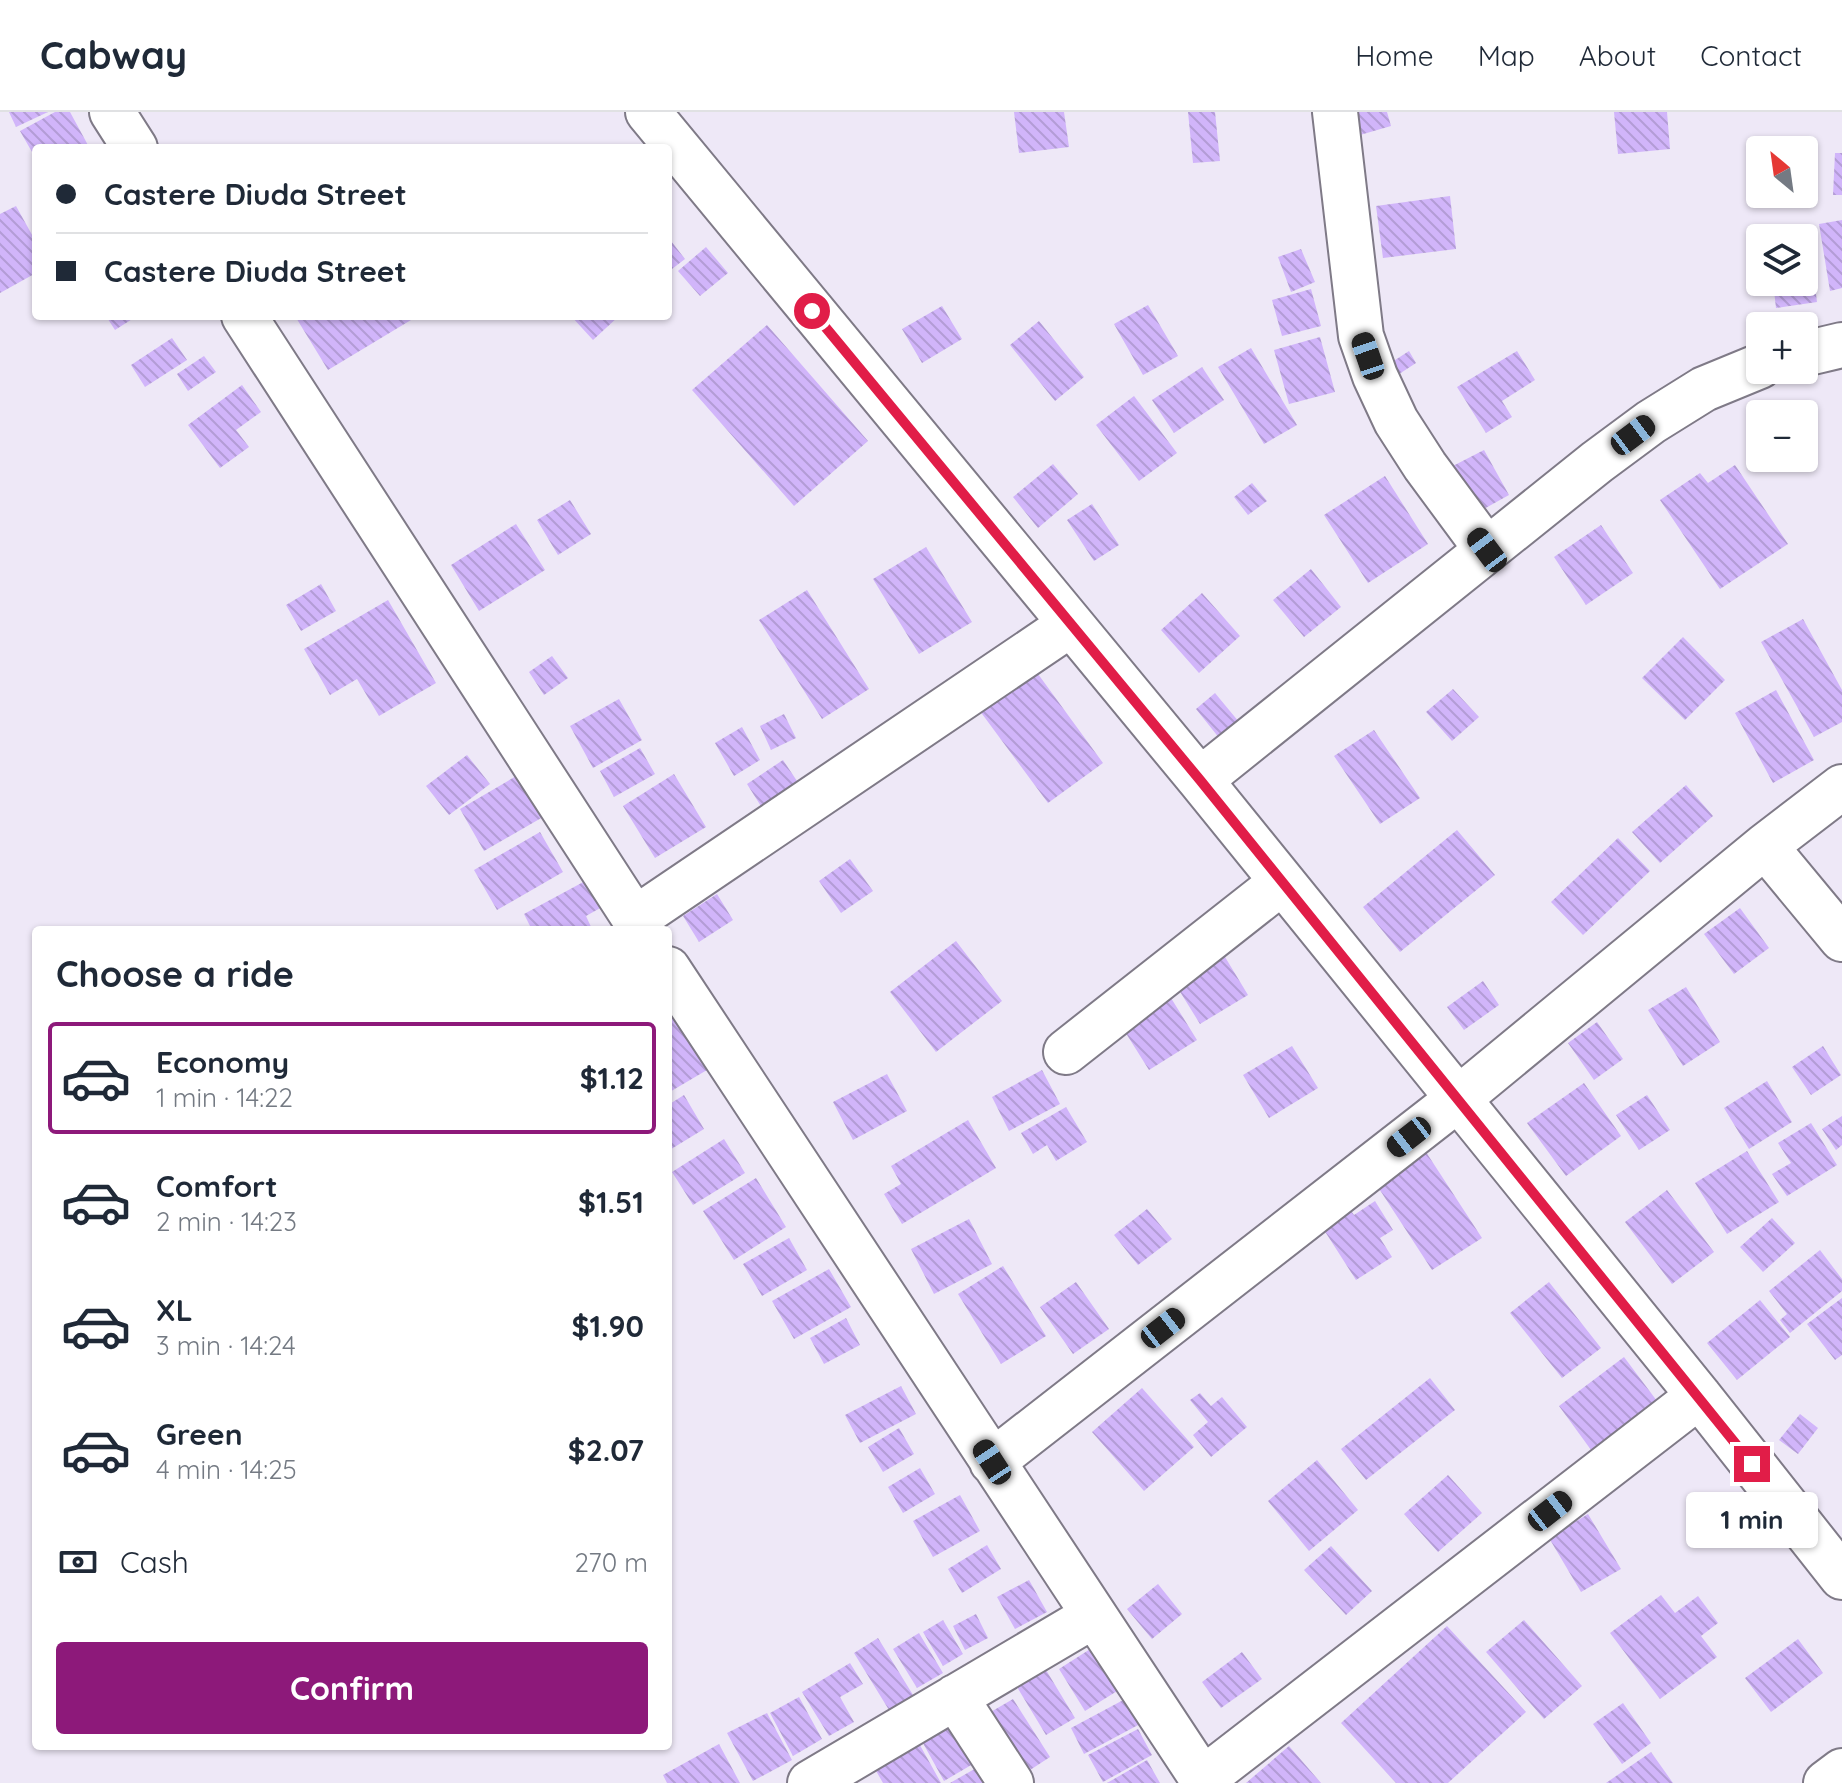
<!DOCTYPE html>
<meta charset="utf-8">
<style>
body{margin:0;font-family:Quicksand,sans-serif;background:#f2f2f3;color:#1f2937;height:100vh;display:flex;flex-direction:column;font-size:30px;white-space:nowrap}
*{box-sizing:border-box;margin:0}
p{font-size:26px;color:#747a83}
.icon{flex:none;width:44px;height:44px;fill:none;stroke:currentColor;stroke-width:2;stroke-linecap:round;stroke-linejoin:round}
.map{position:relative;flex:1;overflow:hidden}
.sheet{position:absolute;left:32px;top:814px;width:640px;height:824px;display:flex;flex-direction:column;background:#fff;border-radius:8px;box-shadow:0 2px 6px #0004}
.sheet>*{flex:none}
.top-card{position:absolute;left:32px;top:32px;width:640px;height:176px;border-radius:8px;box-shadow:0 2px 6px #0004;display:grid;align-content:center;height:176px;padding:0 24px;background:#fff}
.needle{width:52px;rotate:331deg}
.tools{position:absolute;left:1746px;top:24px;display:grid;gap:16px}
.tools a{display:grid;place-items:center;width:72px;height:72px;border-radius:8px;background:#fff;box-shadow:0 2px 6px #0004;font-size:40px}
.end{position:absolute;width:36px;height:36px;margin:-18px;border:10px solid #e11d48;background:#fff;box-shadow:0 0 0 4px #fff}
.from{border-radius:50%}
.bubble{position:absolute;height:56px;border-radius:8px;background:#fff;box-shadow:0 2px 6px #0004;font-size:26px;font-weight:800;line-height:56px;text-align:center}
.car{position:absolute;width:24px;height:48px;margin:-24px -12px;border-radius:10px;box-shadow:0 0 6px 2px #0007;background:linear-gradient(#222 24%,#8ab4d8 0 40%,#222 0 76%,#8ab4d8 0 86%,#222 0)}
.top-card b{display:flex;align-items:center;gap:28px;height:76px;font-size:30px}
.top-card b+b{border-top:2px solid #e0e1e3}
.top-card i{width:20px;height:20px;background:#1f2937}
ul{padding:0;list-style:none}
li{display:flex;align-items:center;gap:24px;height:112px;margin:0 16px 12px;padding:0 8px;border:4px solid transparent;border-radius:8px}
li div{flex:1}
li b{display:block;font-size:30px}
li em{font-style:normal;font-weight:800}
li.on{border-color:#8d197a}
li>.icon{width:72px;height:72px;stroke-width:1.5}
h2{padding:0 24px;font-size:36px;line-height:96px}
.pay{display:flex;align-items:center;gap:20px;height:88px;padding:0 24px;font-size:30px}
.pay p{margin-inline-start:auto}
.button{display:flex;gap:16px;margin-top:auto;padding:16px 24px}
.button a{flex:1;height:92px;border-radius:8px;background:#8d197a;color:#fff;font-size:32px;font-weight:800;line-height:92px;text-align:center}
header{display:flex;align-items:center;gap:48px;box-sizing:border-box;height:112px;padding:0 40px;background:#fff;border-bottom:2px solid #e0e1e3}
header strong{font-size:38px}
nav{display:flex;gap:44px;margin-inline-start:auto;font-size:28px}
.map>svg:first-child{display:block}
.building{fill:url(#building-back-hatch)}
.lines{fill:none;stroke-linecap:round;stroke-linejoin:round}
.minor-casing{stroke:#7f7a87;stroke-width:48}
.minor{stroke:#fff;stroke-width:44}
.route{stroke:#e11d48;stroke-width:10}
</style>
<header>
<strong>Cabway</strong>
<nav><a>Home</a><a>Map</a><a>About</a><a>Contact</a></nav>
</header>
<div class="map">
<svg width="1842" height="1671" viewBox="0 0 1842 1671">
<defs>
<pattern id="building-back-hatch" width="6" height="6" patternUnits="userSpaceOnUse" patternTransform="scale(2)"><rect width="6" height="6" fill="#d1b5fa"/><path d="M-1 5l2 2M0 0l6 6M5-1l2 2" fill="none" stroke="#b39cd6"/></pattern>
</defs>
<rect width="100%" height="100%" fill="#eee8f7"/>
<!-- building -->
<path class="building" d="M9,0H48L16,15Z
M55,0H70L89,35L36,36V47L20,19Z
M1014,0H1064L1069,35L1019,41Z
M1188,0H1215L1220,49L1193,51Z
M1354,0H1387L1391,14L1360,23Z
M1614,0H1667L1670,37L1618,42Z
M1835,41H1842V83H1833Z
M1450,84L1456,137L1383,146L1376,94Z
M16,94L36,130V161L0,181V102Z
M1842,108V176L1830,179L1819,112Z
M1808,116L1817,190L1776,196L1773,170H1804V126H1768L1767,121Z
M668,125L685,147L668,160Z
M706,135L728,161L700,184L678,159Z
M1301,137L1315,170L1291,180L1278,145Z
M1311,177L1321,214L1282,224L1272,188Z
M1148,193L1178,244L1143,263L1114,212Z
M942,194L962,227L922,251L902,217Z
M106,204H137L115,218Z
M295,204H408L411,208L328,258Z
M571,204H619L593,228Z
M1039,209L1084,265L1055,289L1010,233Z
M767,213L868,329L794,394L692,278Z
M1320,225L1335,280L1289,292L1274,238Z
M172,226L187,248L145,275L131,253Z
M1251,236L1297,313L1264,332L1218,255Z
M1409,239L1416,251L1393,266L1386,254Z
M1517,239L1535,268L1502,289L1512,305L1486,321L1457,275Z
M204,244L216,260L188,279L177,262Z
M1202,255L1224,288L1174,321L1152,288Z
M242,273L261,300L236,318L249,335L220,356L188,313Z
M1134,284L1177,341L1139,369L1096,313Z
M1484,338L1509,383L1473,403L1447,357Z
M1053,352L1078,382L1038,416L1013,385Z
M1735,353L1788,432L1720,477L1660,388L1700,361L1708,371Z
M1385,364L1428,432L1368,471L1324,403Z
M1252,371L1267,389L1248,403L1234,385Z
M570,388L591,422L558,443L537,408Z
M1092,392L1119,433L1094,449L1067,408Z
M516,412L545,458L479,499L451,453Z
M1601,413L1633,461L1586,493L1554,445Z
M926,435L972,510L919,542L873,467Z
M1311,457L1341,495L1304,525L1273,488Z
M321,472L336,499L301,519L286,493Z
M807,478L869,577L822,607L759,508Z
M1202,481L1240,524L1199,561L1161,518Z
M388,488L436,571L379,604L357,567L330,583L304,537Z
M1803,507L1842,578V610L1814,625L1761,530Z
M1683,525L1725,568L1685,608L1642,566Z
M552,544L568,566L544,583L529,560Z
M1030,551L1103,651L1048,691L974,591Z
M1453,577L1479,605L1452,629L1426,600Z
M1776,578L1814,648L1773,671L1735,601Z
M1215,581L1239,610L1220,627L1196,597Z
M619,587L642,628L593,656L570,614Z
M784,602L796,626L771,638L760,614Z
M742,615L760,648L734,664L715,631Z
M1374,618L1420,686L1380,712L1334,644Z
M640,636L655,662L614,685L600,659Z
M467,643L490,672L449,703L426,674Z
M783,648L801,675L764,699L747,672Z
M674,662L706,715L655,746L623,694Z
M518,663L543,705L484,739L460,697Z
M1686,673L1713,704L1660,751L1632,720Z
M1457,718L1495,763L1400,840L1363,795Z
M540,720L563,760L497,798L474,758Z
M1618,726L1650,759L1583,823L1551,790Z
M850,747L873,779L841,801L819,769Z
M587,768L602,795L586,804L592,817L532,818L524,802Z
M717,782L733,808L699,830L683,804Z
M1740,796L1769,836L1734,862L1704,822Z
M956,829L1002,889L936,940L890,880Z
M1222,840L1248,883L1200,912L1174,870Z
M1483,869L1499,893L1464,918L1447,895Z
M1686,875L1720,930L1683,954L1648,898Z
M1171,886L1197,928L1149,958L1122,915Z
M673,904L707,958L668,981V908Z
M1597,910L1623,947L1594,968L1568,931Z
M1292,934L1318,976L1269,1006L1243,963Z
M1823,934L1841,963L1811,983L1792,955Z
M1042,958L1060,992L1009,1019L992,985Z
M887,962L907,999L853,1028L833,990Z
M1767,969L1792,1010L1749,1037L1724,996Z
M1584,971L1621,1024L1566,1064L1527,1011Z
M684,983L704,1017L668,1039V993Z
M1647,983L1670,1018L1639,1038L1616,1003Z
M1066,995L1087,1030L1056,1049L1047,1033L1033,1042L1021,1021Z
M1842,1004V1033L1836,1038L1822,1017Z
M968,1008L996,1056L902,1112L884,1082L901,1072L891,1054Z
M1811,1011L1837,1053L1787,1084L1772,1062L1791,1051L1778,1031Z
M724,1027L745,1061L693,1093L672,1060Z
M1424,1037L1482,1126L1432,1158L1374,1069Z
M1747,1039L1779,1090L1727,1122L1695,1071Z
M756,1066L786,1115L734,1148L703,1099Z
M1667,1078L1714,1140L1672,1172L1625,1110Z
M1344,1089L1354,1103L1375,1089L1393,1118L1380,1126L1392,1145L1356,1168L1317,1107Z
M1147,1097L1172,1127L1138,1153L1114,1123Z
M1772,1106L1795,1131L1763,1160L1740,1135Z
M969,1107L992,1152L934,1182L911,1137Z
M789,1126L807,1158L762,1184L743,1152Z
M1820,1138L1842,1167V1179L1790,1221L1780,1208L1787,1202L1769,1179Z
M1003,1154L1046,1224L1001,1252L958,1182Z
M829,1157L851,1195L794,1227L772,1189Z
M1076,1170L1109,1217L1073,1242L1040,1195Z
M1549,1170L1601,1236L1562,1266L1510,1201Z
M1842,1186V1243L1835,1248L1807,1212Z
M1760,1188L1790,1225L1737,1268L1707,1231Z
M846,1206L860,1233L824,1252L810,1226Z
M1624,1245L1660,1293L1594,1342L1559,1294Z
M1430,1266L1455,1298L1366,1368L1341,1337Z
M901,1274L916,1302L860,1331L845,1303Z
M1142,1276L1194,1335L1144,1379L1092,1320Z
M1200,1281L1211,1294L1222,1285L1247,1315L1211,1345L1193,1323L1208,1310L1190,1288Z
M1800,1302L1818,1316L1798,1342L1779,1328Z
M899,1316L914,1342L883,1360L868,1335Z
M1317,1348L1358,1398L1309,1439L1268,1389Z
M920,1356L935,1382L903,1401L888,1375Z
M1448,1363L1482,1401L1438,1440L1404,1402Z
M960,1383L980,1419L933,1445L913,1409Z
M1588,1402L1621,1457L1581,1480L1549,1426Z
M987,1433L1001,1457L962,1481L948,1457Z
M1331,1434L1372,1479L1346,1503L1304,1458Z
M1029,1468L1047,1500L1015,1517L997,1485Z
M1158,1472L1182,1502L1152,1527L1127,1497Z
M1661,1483L1675,1501L1698,1484L1718,1511L1701,1524L1717,1545L1660,1587L1610,1521Z
M976,1502L988,1526L965,1538L953,1514Z
M943,1508L963,1542L943,1554L923,1520Z
M1524,1508L1582,1574L1544,1607L1486,1540Z
M1447,1514L1526,1600L1448,1671H1396L1341,1611Z
M919,1521L943,1561L917,1576L893,1537Z
M878,1526L913,1583L889,1598L854,1541Z
M1798,1527L1823,1561L1771,1600L1745,1566Z
M1095,1534L1122,1576L1085,1599L1059,1557Z
M1242,1540L1262,1567L1221,1596L1202,1570Z
M850,1551L863,1572L840,1585L854,1610L829,1624L802,1580Z
M1046,1558L1075,1606L1046,1623L1017,1575Z
M799,1585L822,1627L793,1644L770,1601Z
M1127,1586L1140,1612L1084,1642L1071,1616Z
M1013,1587L1050,1645L1027,1660L989,1601Z
M1623,1591L1651,1631L1622,1652L1593,1612Z
M767,1601L792,1648L753,1669L727,1621Z
M947,1608L973,1652L944,1669L919,1624Z
M1138,1617L1152,1643L1103,1670L1088,1643Z
M916,1626L941,1671H883L871,1650Z
M719,1632L740,1671H667L663,1663Z
M1289,1634L1321,1671H1246Z
M1651,1640L1673,1671H1606Z
M1147,1648L1160,1671H1107Z
M985,1651L996,1671H950Z"/>
<g class="lines">
<defs>
<path id="minor" d="M112,0L135,36
M648,0L1200,668L1699,1284L1842,1465
M1335,0L1361,224L1375,264L1396,309L1425,354L1487,438
M244,204L642,818
M1804,242L1842,233
M1200,668L1597,350L1651,310L1704,277L1760,254
M1765,734L1842,827
M635,807L1071,512
M668,857L1205,1671
M1066,940L1282,770
M992,1350L1458,987L1765,734L1842,675
M955,1585L1011,1671
M1202,1668L1699,1284
M810,1671L1093,1504
M1826,1671L1842,1659"/>
</defs>
<!-- minor casing -->
<use href="#minor" class="minor-casing"/>
<!-- minor -->
<use href="#minor" class="minor"/>
</g>
<g class="lines">
<!-- route -->
<path class="route" d="M812,199L1200,668L1752,1352"/>
</g>
</svg>
<div class="tools">
<a><svg class="needle" viewBox="-14 -14 28 28"><path d="M0-13l5 13h-10z" fill="#e53935"/><path d="M0 13l5-13h-10z" fill="#747a83"/></svg></a>
<a><svg class="icon" aria-label="layers" viewBox="0 0 24 24"><path d="M12 4l9 5-9 5-9-5zM3 14l9 5 9-5"/></svg></a>
<a>+</a>
<a>−</a>
</div>
<i class="end from" style="left:812px;top:199px"></i>
<i class="end" style="left:1752px;top:1352px"></i>
<div class="bubble" style="left:1686px;top:1380px;width:132px">1 min</div>
<i class="car" style="left:1368px;top:244px;rotate:341deg"></i>
<i class="car" style="left:1633px;top:323px;rotate:53deg"></i>
<i class="car" style="left:1487px;top:438px;rotate:323deg"></i>
<i class="car" style="left:1409px;top:1025px;rotate:232deg"></i>
<i class="car" style="left:1163px;top:1216px;rotate:52deg"></i>
<i class="car" style="left:992px;top:1350px;rotate:327deg"></i>
<i class="car" style="left:1550px;top:1399px;rotate:52deg"></i>
<div class="top-card">
<b><i class="from"></i>Castere Diuda Street</b>
<b><i></i>Castere Diuda Street</b>
</div>
<section class="sheet">
<h2>Choose a ride</h2>
<ul>
<li class="on"><svg class="icon" aria-label="car" viewBox="0 0 24 24"><path d="M5 17H2v-5l4-1 3-4h7l3 4 3 1v5h-3M9 17h6M6 11h13"/><circle cx="7" cy="17" r="2"/><circle cx="17" cy="17" r="2"/></svg><div><b>Economy</b><p>1 min · 14:22</p></div><em>$1.12</em></li>
<li><svg class="icon" aria-label="car" viewBox="0 0 24 24"><path d="M5 17H2v-5l4-1 3-4h7l3 4 3 1v5h-3M9 17h6M6 11h13"/><circle cx="7" cy="17" r="2"/><circle cx="17" cy="17" r="2"/></svg><div><b>Comfort</b><p>2 min · 14:23</p></div><em>$1.51</em></li>
<li><svg class="icon" aria-label="car" viewBox="0 0 24 24"><path d="M5 17H2v-5l4-1 3-4h7l3 4 3 1v5h-3M9 17h6M6 11h13"/><circle cx="7" cy="17" r="2"/><circle cx="17" cy="17" r="2"/></svg><div><b>XL</b><p>3 min · 14:24</p></div><em>$1.90</em></li>
<li><svg class="icon" aria-label="car" viewBox="0 0 24 24"><path d="M5 17H2v-5l4-1 3-4h7l3 4 3 1v5h-3M9 17h6M6 11h13"/><circle cx="7" cy="17" r="2"/><circle cx="17" cy="17" r="2"/></svg><div><b>Green</b><p>4 min · 14:25</p></div><em>$2.07</em></li>
</ul>
<div class="pay"><svg class="icon" aria-label="cash" viewBox="0 0 24 24"><path d="M3 7h18v10H3z"/><circle cx="12" cy="12" r="2"/></svg>Cash<p>270 m</p></div>
<div class="button"><a>Confirm</a></div>
</section>
</div>
